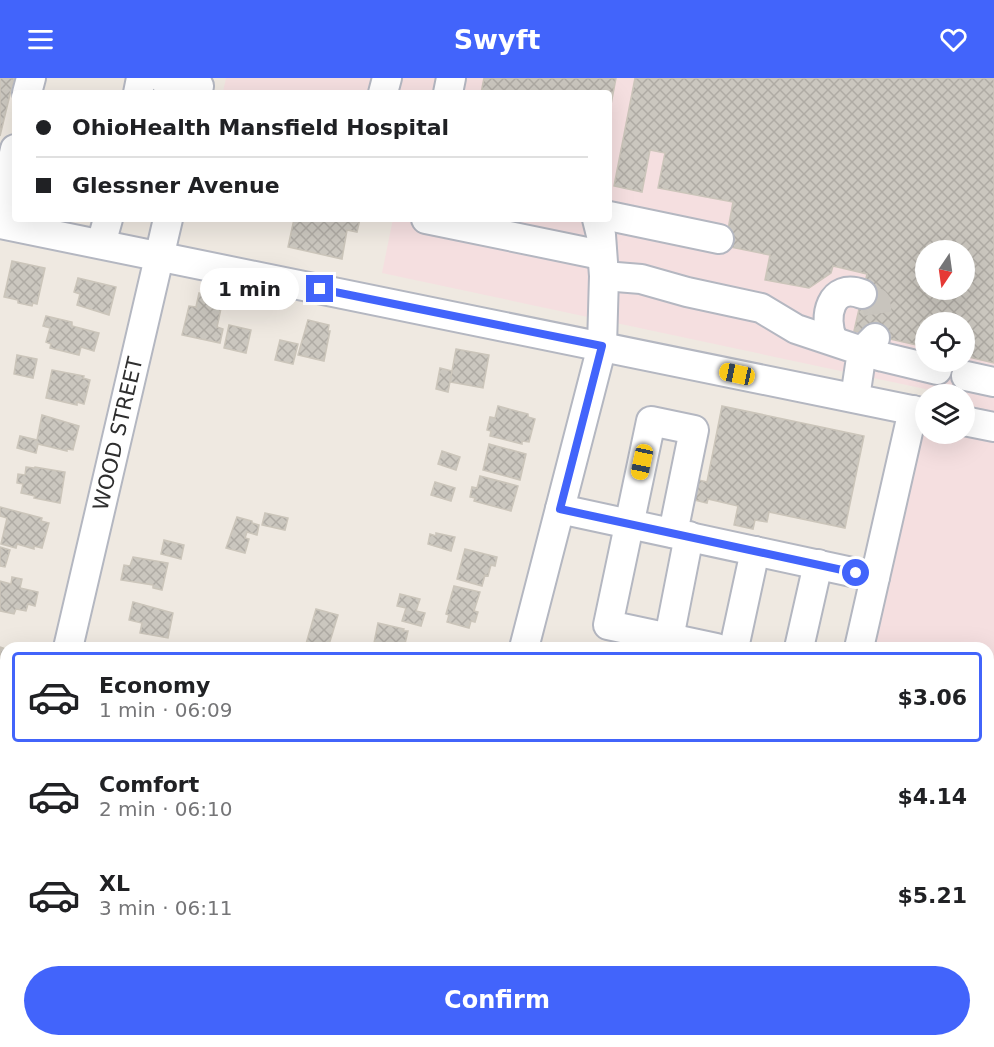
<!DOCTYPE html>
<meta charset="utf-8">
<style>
body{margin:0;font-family:"DejaVu Sans",sans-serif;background:#f2f2f2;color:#202124;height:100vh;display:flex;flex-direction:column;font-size:22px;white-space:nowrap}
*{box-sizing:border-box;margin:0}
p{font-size:20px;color:#757577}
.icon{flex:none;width:33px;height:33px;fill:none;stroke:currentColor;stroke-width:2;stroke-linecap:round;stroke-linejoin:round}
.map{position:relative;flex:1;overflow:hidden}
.sheet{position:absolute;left:0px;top:564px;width:994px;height:405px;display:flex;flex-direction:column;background:#fff;border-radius:18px 18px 0 0;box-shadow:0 6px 24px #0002}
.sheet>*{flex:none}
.banner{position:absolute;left:12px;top:12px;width:600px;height:132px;border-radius:6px;box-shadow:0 6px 24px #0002;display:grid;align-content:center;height:132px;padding:0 24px;background:#fff}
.needle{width:39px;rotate:193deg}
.tools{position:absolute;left:915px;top:162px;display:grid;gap:12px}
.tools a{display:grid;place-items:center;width:60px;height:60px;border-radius:50%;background:#fff;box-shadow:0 6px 24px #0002;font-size:30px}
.end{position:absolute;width:27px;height:27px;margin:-14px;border:8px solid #4264fb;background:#fff;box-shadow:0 0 0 3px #fff}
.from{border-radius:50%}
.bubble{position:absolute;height:42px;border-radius:21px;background:#fff;box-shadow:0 6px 24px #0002;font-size:20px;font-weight:800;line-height:42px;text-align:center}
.car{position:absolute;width:18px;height:36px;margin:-18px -9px;border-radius:8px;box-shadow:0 0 4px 2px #0007;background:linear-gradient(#f5c518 24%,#345 0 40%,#f5c518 0 76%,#345 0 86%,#f5c518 0)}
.banner b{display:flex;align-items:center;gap:21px;height:57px;font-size:22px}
.banner b+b{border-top:2px solid #e0e0e0}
.banner i{width:15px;height:15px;background:#202124}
ul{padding:10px 0 0;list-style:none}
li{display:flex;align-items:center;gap:18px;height:90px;margin:0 12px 9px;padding:0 12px;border:3px solid transparent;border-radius:6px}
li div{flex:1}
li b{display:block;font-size:22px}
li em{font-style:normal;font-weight:800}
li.on{border-color:#4264fb}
li>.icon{width:54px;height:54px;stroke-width:1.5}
.primary-button{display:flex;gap:12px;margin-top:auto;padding:12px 24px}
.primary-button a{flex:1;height:69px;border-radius:36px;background:#4264fb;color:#fff;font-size:24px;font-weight:800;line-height:69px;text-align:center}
header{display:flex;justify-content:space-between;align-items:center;height:78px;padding:0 24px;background:#4264fb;color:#fff;font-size:27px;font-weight:800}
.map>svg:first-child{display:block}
.medical{fill:#f5dfe0;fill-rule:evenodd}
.forest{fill:url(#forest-firs)}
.building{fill:url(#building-cross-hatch);stroke:#cbc5ba;stroke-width:1.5;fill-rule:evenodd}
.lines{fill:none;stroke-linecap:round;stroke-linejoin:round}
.minor-tunnel{stroke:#c8c4bd;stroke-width:28;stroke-dasharray:28 14;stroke-linecap:butt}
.minor-casing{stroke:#b4b7c1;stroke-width:32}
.minor{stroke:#fff;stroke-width:28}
.route{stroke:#4264fb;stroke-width:8}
.labels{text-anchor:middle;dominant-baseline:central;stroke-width:4.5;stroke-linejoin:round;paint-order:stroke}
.street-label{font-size:21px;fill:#2e2e2e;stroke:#fff}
</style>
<header><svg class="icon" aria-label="menu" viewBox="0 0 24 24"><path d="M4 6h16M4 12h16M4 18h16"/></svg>Swyft<svg class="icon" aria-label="heart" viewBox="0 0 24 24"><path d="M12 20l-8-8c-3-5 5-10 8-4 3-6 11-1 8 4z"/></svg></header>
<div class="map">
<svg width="994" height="969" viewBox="0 0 994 969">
<defs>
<pattern id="forest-firs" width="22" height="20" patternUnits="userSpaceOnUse" patternTransform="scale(1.5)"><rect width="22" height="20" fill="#b6e59e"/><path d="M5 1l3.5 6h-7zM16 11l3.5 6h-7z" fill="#9dc588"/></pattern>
<pattern id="building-cross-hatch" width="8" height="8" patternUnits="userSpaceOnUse" patternTransform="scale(1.5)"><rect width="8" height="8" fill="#cbc7bf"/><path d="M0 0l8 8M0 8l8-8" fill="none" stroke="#afaba4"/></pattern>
</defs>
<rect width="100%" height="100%" fill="#efe9e1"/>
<!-- medical -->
<path class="medical" d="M226,0H994V774L988,773V570H871L925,335L926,356H964V316H930V312L382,195L393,141H609V15H227L223,14ZM926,172H964V212H926ZM926,244H964V284H926Z"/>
<!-- forest -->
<path class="forest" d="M186,963H249L247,969H185Z"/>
<!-- building -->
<path class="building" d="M0,0H14L0,58Z
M484,0H616L609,37V15H481Z
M635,0H994V285L964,278V244H926V269L854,253L867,196L833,188L831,195L809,210L765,202L770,177L725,168L733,124L658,110L665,75L650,72L642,114L614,108ZM926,172H964V212H926Z
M294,141H360L357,154L347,152L342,181L288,169Z
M12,183L45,190L37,226L33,225L32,228L18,225V222L4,219Z
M78,200L116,209L109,237L77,227L80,216L74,214Z
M199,215L223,221L217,249L223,251L220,265L182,257L189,228L196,229Z
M46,238L72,244V248L99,255L94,273L81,269L79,277L50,270L51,266L46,264L50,250L43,248Z
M308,242L329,247L328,253H330L324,283L298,277Z
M229,247L251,252L246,275L224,270Z
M280,262L298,266L293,286L275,282Z
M456,271L489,277L483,310L450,304Z
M17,277L37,281L33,300L14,296Z
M440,290L452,293L448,314L436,311Z
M52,292L84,298L83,300L90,302L84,326L77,324V327L46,320Z
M498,328L528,336V339L535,341L529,364L522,363V366L490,358L491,353L487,352L490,339L495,340Z
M722,328L864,358L845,450L769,434L767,444L755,442L753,451L734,447L738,428L708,421L707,425L686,420L690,400L707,404Z
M42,337L79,348L73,372L67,371V373L38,366L36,375L17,370L20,358L37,362Z
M489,366L526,376L520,402L483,392Z
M442,373L460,379L456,392L438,386Z
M26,389L34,390L35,389L65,394L60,425L34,420L35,418L21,415L23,406L17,405L18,396L25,397Z
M480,398L518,408L511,433L474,423L475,420L470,419L472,409L477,410Z
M435,404L455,410L451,423L431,417Z
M0,429L42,440L41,443L49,445L42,470L34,468V471L17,466L16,470L1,466L7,440L0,438Z
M265,435L288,440L285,452L262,447Z
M237,439L252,443V445L259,447L257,457L247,454L245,460L249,461L245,475L226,470Z
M436,455L455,459L451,473L428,466L430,456L436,458Z
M164,462L184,467L181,481L161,476Z
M0,469L10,472L5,489L0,488Z
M465,471L497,479L495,488L491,487L488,498L485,497L482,508L457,501Z
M133,479L168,485L162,512L153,510V507L121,502L124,487L130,488Z
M12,499L22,501L20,510L38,514L35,528L28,526L26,533L16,531L14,536L0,533V503L11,506Z
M454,508L480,514L474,533L478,534L475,544L471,543L469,550L447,544L449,537L446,536Z
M400,516L420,521L416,533L425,535L421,548L402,543L406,530L397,528Z
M133,524L173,535L168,560L140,555L142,545L129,542Z
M316,531L338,537L328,570L306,566Z
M378,545L404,551L403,553H408L404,570H373Z
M0,569L6,571V598L0,596Z
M0,625L6,627V656L0,654Z
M43,963H88L86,969H69Z
M462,963H509L508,968L515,969H461Z
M527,963H564L563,969H526Z
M690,963H735L733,969H688Z
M848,963H868L867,969H846Z
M874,963H929L928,967L921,966V969H896Z"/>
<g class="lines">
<!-- minor-tunnel -->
<path class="minor-tunnel" d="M862,216L876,224L879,243L875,258"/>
<defs>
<g id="minor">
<path d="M162,0L199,8"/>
<path d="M27,15L31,0"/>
<path d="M138,15L141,0"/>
<path d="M383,15L387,0"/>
<path d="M448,15L451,0"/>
<path d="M609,138L719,161"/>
<path d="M0,139L15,71"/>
<path d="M426,141L601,177"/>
<path d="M0,146L926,335"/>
<path d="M101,166L108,141"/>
<path d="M604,198L641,201L687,214L761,230L796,251L862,273L855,320"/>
<path d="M875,260L862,273L883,279L937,292"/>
<path d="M833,262C822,239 831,204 862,216"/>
<path d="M966,298L994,304"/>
<path d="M964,343L994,349"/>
<path d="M560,431L875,499"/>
<path d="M673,455L694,352L651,343L608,547L716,570"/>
<path d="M669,560L689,458"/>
<path id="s1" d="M68,570L168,141"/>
<path d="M524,570L602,268L604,198L601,157L597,141"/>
<path d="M734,570L755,473"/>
<path d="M799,570L818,486"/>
<path d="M859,570L913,332"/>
<path d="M988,784L994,785"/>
<path d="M0,860L6,834"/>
<path d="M988,943L994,919"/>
<path d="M421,969L422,963"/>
<path d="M769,969L770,963"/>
<path d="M983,969L984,963"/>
</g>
</defs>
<!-- minor casing -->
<use href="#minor" class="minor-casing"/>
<!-- minor -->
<use href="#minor" class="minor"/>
</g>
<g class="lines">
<!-- route -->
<path class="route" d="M320,211L602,268L560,431L856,495"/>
</g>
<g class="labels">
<!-- street labels -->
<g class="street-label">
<text stroke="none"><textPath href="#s1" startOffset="220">WOOD STREET</textPath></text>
</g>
</g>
</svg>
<div class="tools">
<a><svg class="needle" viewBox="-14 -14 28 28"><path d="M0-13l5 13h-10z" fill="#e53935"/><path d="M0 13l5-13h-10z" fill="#757577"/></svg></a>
<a><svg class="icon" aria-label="locate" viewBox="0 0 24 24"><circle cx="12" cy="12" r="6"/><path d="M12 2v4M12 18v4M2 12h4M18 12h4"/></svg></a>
<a><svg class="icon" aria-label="layers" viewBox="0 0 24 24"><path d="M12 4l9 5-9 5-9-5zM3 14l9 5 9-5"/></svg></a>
</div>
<i class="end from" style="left:856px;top:495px"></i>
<i class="end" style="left:320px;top:211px"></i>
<div class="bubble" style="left:200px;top:190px;width:99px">1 min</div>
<i class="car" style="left:737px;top:296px;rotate:282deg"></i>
<i class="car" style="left:642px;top:384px;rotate:192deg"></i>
<div class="banner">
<b><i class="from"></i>OhioHealth Mansfield Hospital</b>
<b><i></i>Glessner Avenue</b>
</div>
<section class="sheet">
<ul>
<li class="on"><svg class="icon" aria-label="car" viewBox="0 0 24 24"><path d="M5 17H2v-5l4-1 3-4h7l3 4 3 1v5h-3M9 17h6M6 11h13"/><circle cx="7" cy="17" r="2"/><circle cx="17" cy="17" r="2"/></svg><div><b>Economy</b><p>1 min · 06:09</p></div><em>$3.06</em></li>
<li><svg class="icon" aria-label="car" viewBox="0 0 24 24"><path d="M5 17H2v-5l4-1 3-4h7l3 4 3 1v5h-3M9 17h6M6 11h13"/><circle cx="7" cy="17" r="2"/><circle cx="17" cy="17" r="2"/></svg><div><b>Comfort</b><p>2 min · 06:10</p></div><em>$4.14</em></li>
<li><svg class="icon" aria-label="car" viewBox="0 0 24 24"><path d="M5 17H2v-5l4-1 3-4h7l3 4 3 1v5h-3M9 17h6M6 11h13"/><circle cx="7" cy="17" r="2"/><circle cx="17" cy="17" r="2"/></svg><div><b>XL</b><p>3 min · 06:11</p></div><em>$5.21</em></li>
</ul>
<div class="primary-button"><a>Confirm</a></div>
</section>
</div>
